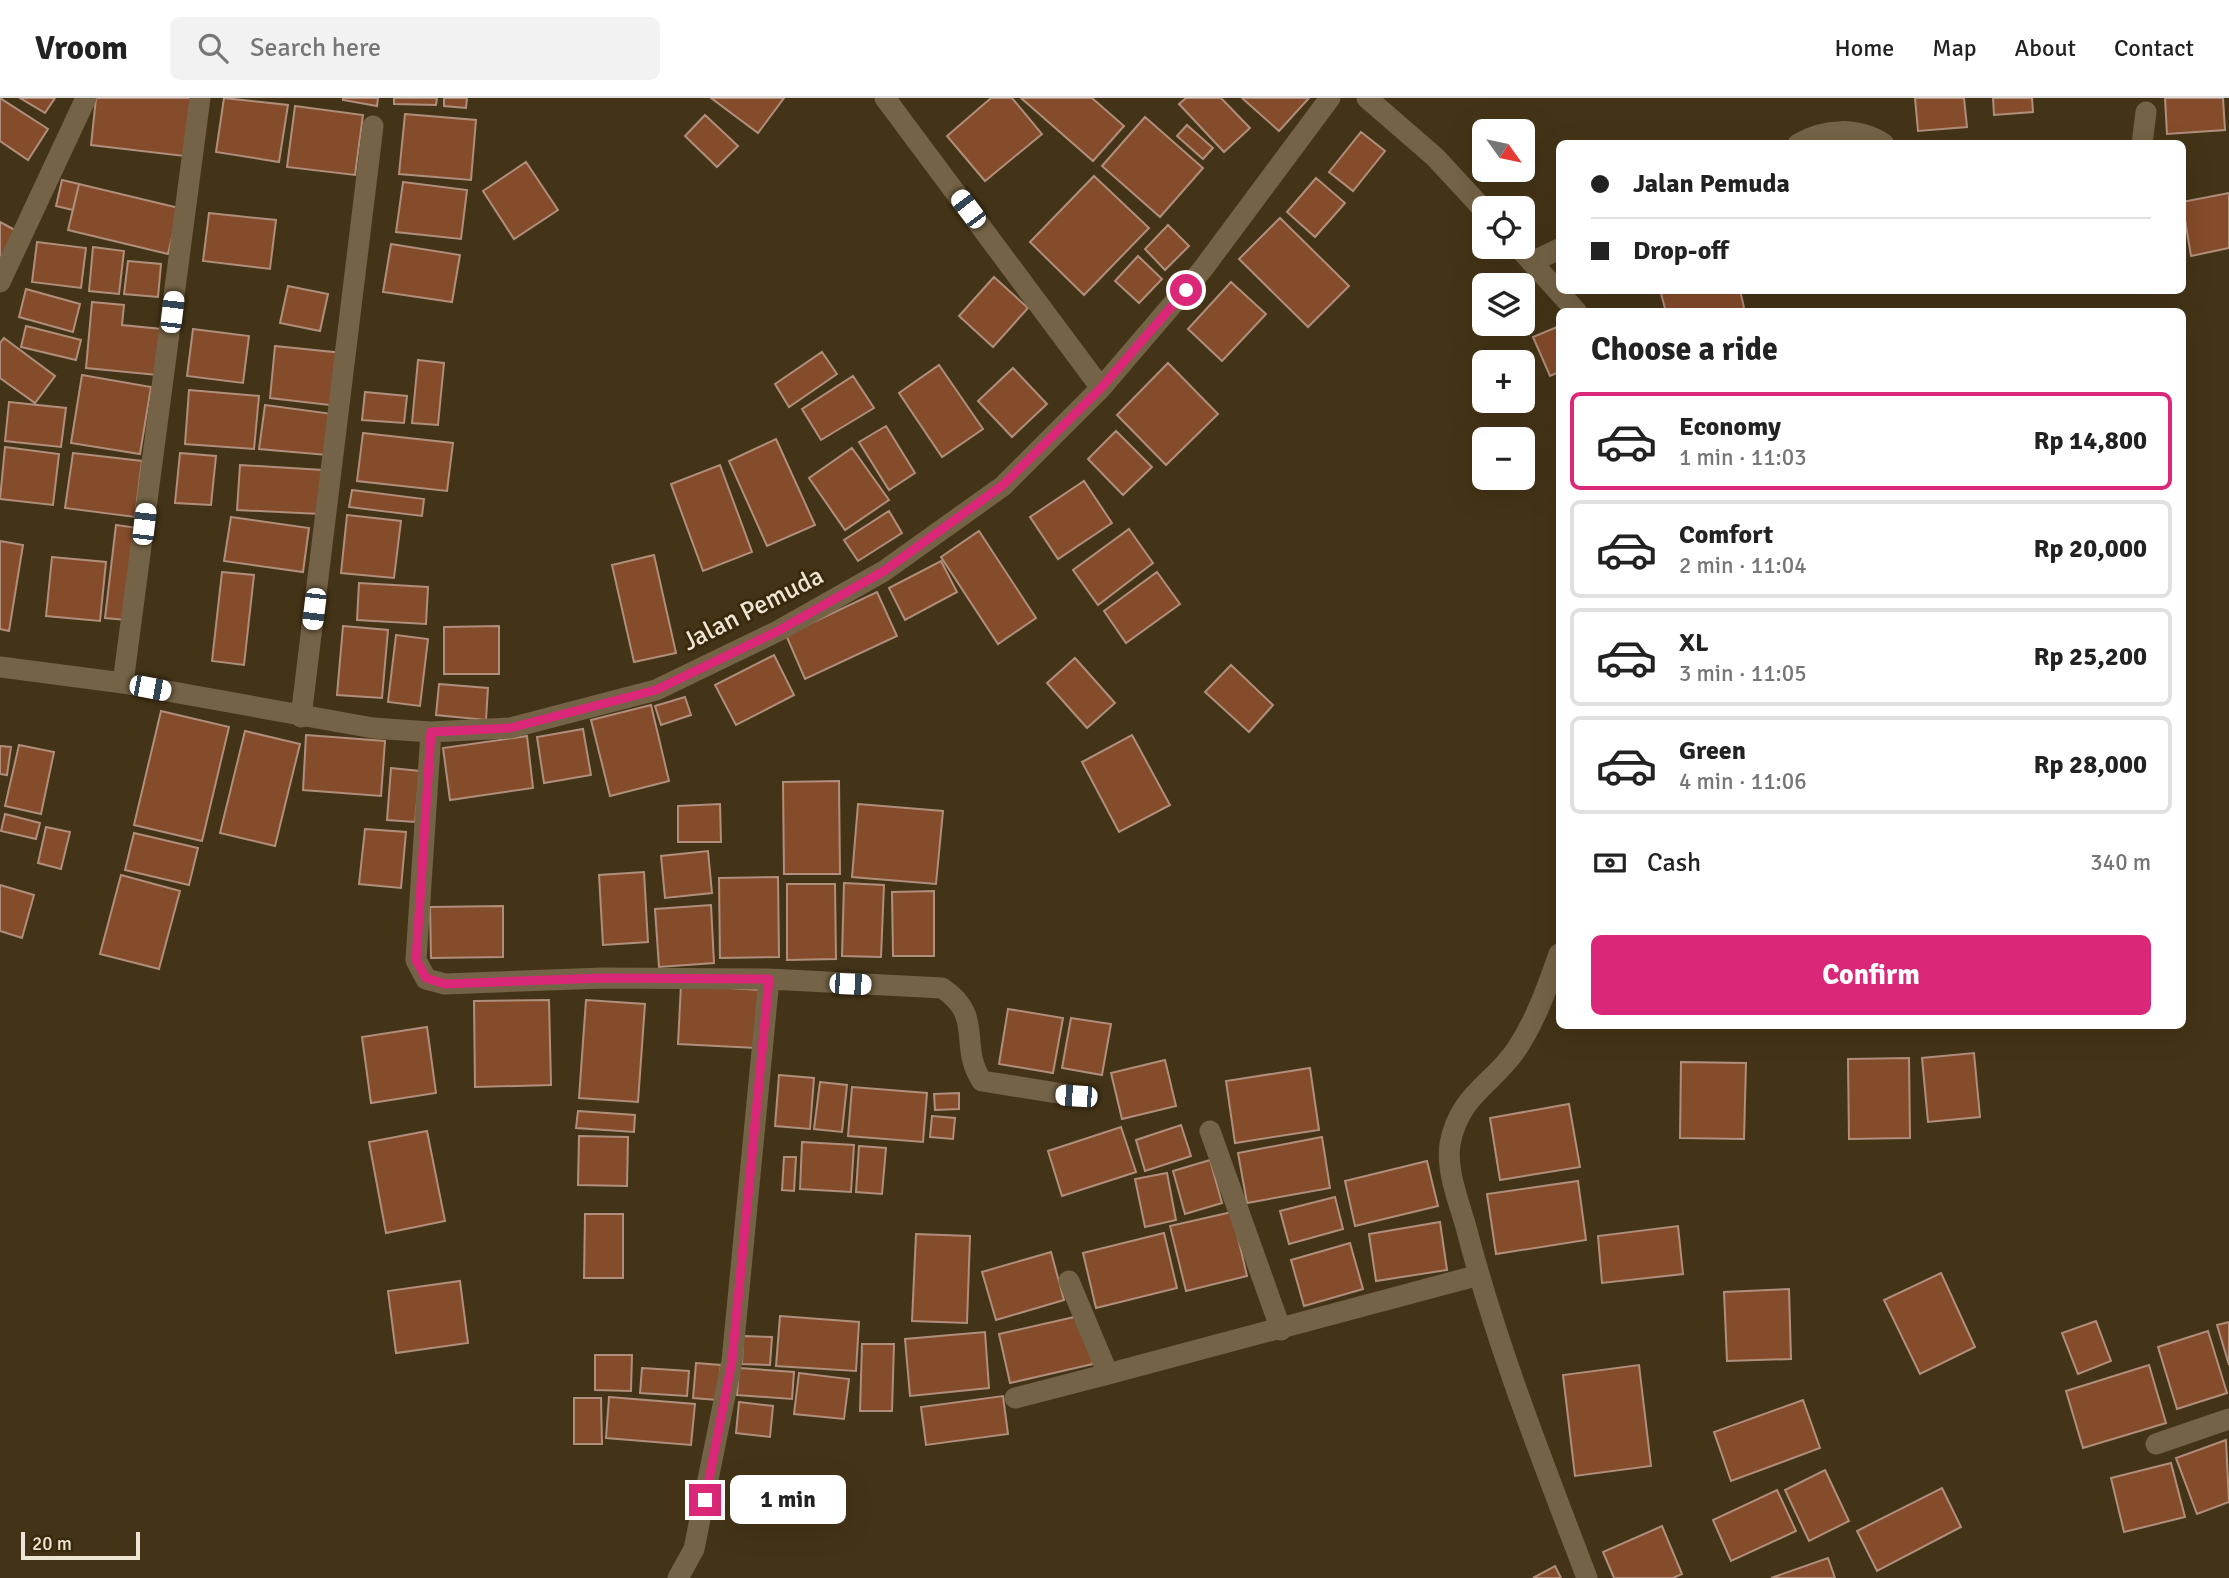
<!DOCTYPE html>
<meta charset="utf-8">
<style>
body{margin:0;font-family:Signika,sans-serif;background:#f2f2f2;color:#222;height:100vh;display:flex;flex-direction:column;font-size:26px;white-space:nowrap}
*{box-sizing:border-box;margin:0}
p{font-size:23px;color:#767676}
.icon{flex:none;width:38px;height:38px;fill:none;stroke:currentColor;stroke-width:2;stroke-linecap:round;stroke-linejoin:round}
.map{position:relative;flex:1;overflow:hidden}
.sheet{position:absolute;left:1556px;top:210px;width:630px;height:721px;display:flex;flex-direction:column;background:#fff;border-radius:10px;box-shadow:0 7px 28px #0002}
.sheet>*{flex:none}
.guide{position:absolute;left:1556px;top:42px;width:630px;height:154px;border-radius:10px;box-shadow:0 7px 28px #0002;display:grid;align-content:center;height:154px;padding:0 35px;background:#fff}
.needle{width:46px;rotate:123deg}
.fabs{position:absolute;left:1472px;top:21px;display:grid;gap:14px}
.fabs a{display:grid;place-items:center;width:63px;height:63px;border-radius:10px;background:#fff;box-shadow:0 7px 28px #0002;font-size:35px}
.scale{position:absolute;left:21px;bottom:18px;width:119px;box-sizing:border-box;padding-left:7px;border:4px solid #efe5d5;border-top:0;font-size:19px;line-height:24px;white-space:nowrap;color:#efe5d5;-webkit-text-stroke:5px #392a0d;paint-order:stroke}
.end{position:absolute;width:32px;height:32px;margin:-16px;border:9px solid #db2777;background:#fff;box-shadow:0 0 0 4px #fff}
.from{border-radius:50%}
.bubble{position:absolute;height:49px;border-radius:10px;background:#fff;box-shadow:0 7px 28px #0002;font-size:23px;font-weight:700;line-height:49px;text-align:center}
.car{position:absolute;width:21px;height:42px;margin:-21px -10px;border-radius:9px;box-shadow:0 0 5px 2px #0007;background:linear-gradient(#fff 24%,#345 0 40%,#fff 0 76%,#345 0 86%,#fff 0)}
.guide b{display:flex;align-items:center;gap:24px;height:66px;font-size:26px}
.guide b+b{border-top:2px solid #e0e0e0}
.guide i{width:18px;height:18px;background:#222}
ul{padding:0;list-style:none}
li{display:flex;align-items:center;gap:21px;height:98px;margin:0 14px 10px;padding:0 21px;border:4px solid #e0e0e0;border-radius:10px}
li div{flex:1}
li b{display:block;font-size:26px}
li em{font-style:normal;font-weight:700}
li.active{border-color:#db2777}
li>.icon{width:63px;height:63px;stroke-width:1.5}
h2{padding:0 35px;font-size:32px;line-height:84px}
.pay{display:flex;align-items:center;gap:18px;height:77px;padding:0 35px;font-size:26px}
.pay p{margin-inline-start:auto}
.button{display:flex;gap:14px;margin-top:auto;padding:14px 35px}
.button a{flex:1;height:80px;border-radius:10px;background:#db2777;color:#fff;font-size:28px;font-weight:700;line-height:80px;text-align:center}
header{display:flex;align-items:center;gap:42px;box-sizing:border-box;height:98px;padding:0 35px;background:#fff;border-bottom:2px solid #e0e0e0}
header strong{font-size:33px}
nav{display:flex;gap:38px;margin-inline-start:auto;font-size:24px}
.search{width:490px;height:63px;background:#f2f2f2;display:flex;align-items:center;gap:18px;box-sizing:border-box;padding:0 24px;border-radius:10px;color:#767676;font-size:26px}
.map>svg:first-child{display:block}
.building{fill:#854c2b;stroke:#b08e7c;stroke-width:2}
.lines{fill:none;stroke-linecap:round;stroke-linejoin:round}
.street{stroke:#746346;stroke-width:21}
.route{stroke:#db2777;stroke-width:9}
.labels{text-anchor:middle;dominant-baseline:central;stroke-width:6;stroke-linejoin:round;paint-order:stroke}
.street-label{font-size:26px;fill:#efe5d5;stroke:#392a0d}
</style>
<header>
<strong>Vroom</strong>
<div class="search"><svg class="icon" aria-label="search" viewBox="0 0 24 24"><circle cx="10" cy="10" r="6"/><path d="M15 15l6 6"/></svg>Search here</div>
<nav><a>Home</a><a>Map</a><a>About</a><a>Contact</a></nav>
</header>
<div class="map">
<svg width="2229" height="1480" viewBox="0 0 2229 1480">
<rect width="100%" height="100%" fill="#443417"/>
<!-- building -->
<path class="building" d="M0,0L48,31L28,62L0,43Z
M20,0H55L45,15Z
M96,0H191L184,58L91,47Z
M224,0L288,7L279,64L216,54Z
M343,0H378L377,8L343,2Z
M394,0H437L436,7L394,6Z
M444,0H467L466,10L444,8Z
M711,0H784L758,35Z
M991,0H1012L1042,36L985,83L947,38Z
M1021,0H1092L1124,28L1093,63Z
M1186,0H1221L1250,30L1224,54L1179,6Z
M1242,0H1309L1279,33Z
M1915,0H1964L1967,29L1918,33Z
M1993,0H2032L2033,14L1994,17Z
M2165,0H2223L2225,32L2167,36Z
M295,8L363,17L355,77L287,69Z
M405,16L476,22L471,82L399,76Z
M705,17L738,48L717,69L685,38Z
M1145,19L1203,70L1160,119L1102,68Z
M1187,27L1213,50L1203,61L1177,38Z
M1361,34L1385,53L1353,93L1329,74Z
M526,64L558,112L514,141L483,93Z
M1094,78L1149,130L1084,197L1030,144Z
M1316,80L1345,105L1315,139L1287,114Z
M62,82L79,86L73,112L56,108Z
M403,84L467,92L461,141L396,134Z
M79,86L179,110L168,156L68,132Z
M2229,95V150L2191,158L2182,104Z
M209,115L276,122L270,171L203,163Z
M1280,120L1349,188L1308,229L1239,161Z
M0,124L15,132L0,163Z
M1168,127L1189,148L1165,172L1145,151Z
M37,144L86,150L81,190L32,184Z
M391,146L460,157L452,204L383,194Z
M93,149L124,153L119,196L89,193Z
M1138,158L1162,181L1139,205L1115,183Z
M128,163L161,166L158,199L124,196Z
M994,179L1028,210L993,249L959,218Z
M1231,184L1266,216L1222,263L1188,231Z
M288,188L328,196L320,233L280,225Z
M26,191L80,206L73,234L19,219Z
M1660,192H1740L1745,214H1666Z
M92,204L124,207L122,227L162,231L157,277L86,270Z
M26,228L81,242L76,262L21,249Z
M1557,229L1559,274L1550,278L1533,239Z
M193,231L249,238L243,285L187,278Z
M4,240L55,278L35,305L0,280V245Z
M275,248L343,255L338,308L270,300Z
M822,254L837,276L789,309L775,286Z
M418,262L444,265L438,327L412,325Z
M1168,265L1218,316L1166,367L1117,317Z
M939,267L983,331L942,359L899,295Z
M1013,270L1047,306L1012,339L978,303Z
M82,277L151,289L140,356L71,345Z
M853,278L874,310L821,342L802,311Z
M189,292L259,298L254,351L185,346Z
M365,294L407,298L404,325L362,322Z
M9,304L66,310L61,349L5,343Z
M265,307L333,316L327,357L259,351Z
M886,328L915,375L889,392L859,344Z
M1116,333L1152,369L1123,397L1088,361Z
M363,335L453,345L447,393L357,383Z
M776,341L815,427L767,448L729,363Z
M5,349L59,356L53,407L0,401Z
M852,350L889,402L845,432L809,380Z
M73,355L142,363L135,419L65,410Z
M180,355L216,358L211,407L175,405Z
M240,367L323,372L320,416L237,412Z
M720,367L752,454L703,473L671,386Z
M1084,383L1112,425L1058,461L1030,419Z
M352,392L424,401L422,418L349,409Z
M889,413L902,435L858,463L844,442Z
M347,417L401,423L394,480L341,475Z
M231,419L309,430L303,474L224,463Z
M116,427L138,430L126,522L105,520Z
M1129,431L1153,465L1098,507L1073,472Z
M979,433L1036,520L998,546L941,459Z
M0,443L23,447L9,533L0,531Z
M654,457L676,555L634,564L612,467Z
M52,459L106,464L100,523L46,518Z
M941,463L957,494L905,522L889,490Z
M222,474L254,477L244,567L212,563Z
M1157,474L1180,506L1126,545L1104,513Z
M359,485L428,489L426,526L357,522Z
M877,494L897,538L805,581L786,537Z
M343,528L388,532L382,600L337,597Z
M499,528V576H444V529Z
M396,537L428,541L420,608L388,604Z
M774,557L794,597L736,627L715,587Z
M1075,560L1115,605L1087,630L1047,585Z
M1231,567L1273,607L1249,634L1205,594Z
M439,586L488,590L486,622L436,617Z
M685,599L691,617L661,627L655,608Z
M651,607L669,683L610,698L591,622Z
M161,613L229,629L202,743L134,727Z
M583,631L591,677L544,685L537,639Z
M245,633L300,646L275,748L220,735Z
M306,637L385,643L381,698L303,692Z
M1132,637L1170,707L1119,734L1082,664Z
M527,638L533,690L450,702L443,650Z
M19,647L54,654L41,716L5,708Z
M0,648L11,649L7,677L0,676Z
M391,670L420,673L415,724L387,722Z
M839,683L840,776H784L783,684Z
M720,706L721,744H678V708Z
M858,706L943,713L936,786L852,779Z
M5,716L40,725L36,741L1,733Z
M46,729L70,734L61,771L38,765Z
M365,731L406,734L401,790L359,786Z
M134,735L198,750L189,787L125,772Z
M708,753L712,795L665,800L661,758Z
M644,774L648,844L603,847L599,777Z
M121,777L180,793L159,871L100,856Z
M778,779L779,859L720,860L719,780Z
M844,785L884,787L881,859L842,858Z
M787,786H835L836,861L787,862Z
M0,787L34,797L22,840L0,833Z
M934,793V858H893L892,794Z
M711,807L714,865L659,869L655,811Z
M503,808V859L431,860L430,809Z
M681,887L760,892L756,950L678,946Z
M549,902L551,987L475,989L474,903Z
M586,902L645,906L638,1004L579,1000Z
M1008,911L1063,920L1053,975L999,966Z
M1071,920L1111,926L1102,977L1062,970Z
M427,929L436,995L371,1005L362,939Z
M1974,955L1980,1019L1928,1024L1922,960Z
M1909,960L1910,1040L1849,1041L1848,961Z
M1165,962L1176,1008L1122,1021L1111,975Z
M1681,964L1746,965L1744,1041L1680,1040Z
M1310,970L1319,1032L1235,1045L1226,983Z
M779,977L814,980L810,1031L775,1028Z
M820,984L847,987L842,1034L814,1031Z
M852,989L927,995L923,1044L848,1038Z
M959,995V1011L935,1012L934,996Z
M1569,1006L1580,1069L1500,1082L1490,1020Z
M578,1013L635,1017L634,1034L576,1030Z
M932,1018L955,1020L953,1041L930,1039Z
M1181,1027L1191,1058L1145,1073L1136,1042Z
M1121,1029L1136,1074L1062,1098L1048,1053Z
M427,1033L445,1123L386,1135L369,1044Z
M579,1038L628,1039L627,1088L578,1087Z
M1322,1039L1330,1090L1247,1105L1238,1055Z
M802,1044L854,1047L851,1094L800,1091Z
M859,1048L886,1050L882,1096L856,1094Z
M784,1059H796L794,1093L782,1092Z
M1210,1062L1222,1105L1185,1116L1173,1073Z
M1427,1063L1438,1108L1355,1128L1345,1083Z
M1167,1075L1176,1122L1145,1129L1135,1081Z
M1578,1083L1586,1142L1496,1156L1487,1096Z
M1335,1099L1343,1131L1289,1146L1280,1113Z
M1232,1114L1247,1178L1186,1193L1170,1128Z
M585,1116H623V1180H584Z
M1440,1124L1447,1172L1376,1183L1369,1136Z
M1678,1128L1683,1176L1602,1185L1598,1138Z
M1164,1135L1177,1190L1096,1210L1083,1155Z
M916,1136L970,1138L967,1225L912,1223Z
M1350,1145L1363,1191L1304,1208L1291,1162Z
M1051,1154L1064,1202L996,1222L982,1174Z
M1941,1175L1975,1249L1920,1276L1884,1202Z
M460,1183L468,1245L396,1255L388,1193Z
M1789,1191L1791,1261L1727,1263L1724,1194Z
M1083,1217L1093,1266L1010,1285L999,1236Z
M780,1218L859,1224L856,1273L776,1268Z
M2096,1223L2111,1263L2078,1276L2062,1235Z
M2229,1224V1267L2217,1227Z
M2208,1233L2227,1295L2177,1311L2158,1249Z
M985,1234L989,1290L910,1298L905,1241Z
M743,1238L772,1239L770,1267L742,1266Z
M862,1246H894L892,1313H860Z
M595,1257H632L631,1293L595,1292Z
M696,1265L721,1267L717,1302L693,1300Z
M1639,1267L1651,1368L1575,1378L1563,1277Z
M2149,1267L2166,1325L2083,1350L2066,1293Z
M642,1270L689,1273L687,1298L640,1295Z
M739,1270L794,1274L792,1301L737,1297Z
M799,1275L849,1281L844,1321L794,1316Z
M1003,1298L1008,1336L926,1347L921,1309Z
M609,1299L695,1306L691,1347L606,1340Z
M574,1300H601L602,1346H574Z
M1803,1302L1820,1350L1731,1383L1714,1334Z
M739,1304L773,1308L770,1339L736,1335Z
M2226,1342L2229,1404L2197,1416L2176,1360Z
M2171,1365L2185,1419L2124,1434L2111,1380Z
M1825,1372L1849,1423L1809,1443L1785,1392Z
M1942,1390L1961,1429L1877,1473L1857,1433Z
M1777,1392L1796,1433L1731,1463L1713,1422Z
M1662,1428L1682,1476L1673,1480H1614L1603,1454Z
M1828,1460L1835,1480H1771Z
M1555,1468L1561,1480H1533Z"/>
<g class="lines">
<!-- street -->
<path class="street" d="M885,0L1101,290
M1367,0L1435,59L1484,112
M1798,46C1825,30 1858,29 1884,46
M2142,46L2146,14
M1518,149L1577,214
M1532,164L1559,151
M0,184L86,0
M0,569L123,585L373,630L431,634L510,630L656,592L778,533L884,473L1003,388L1101,290L1202,172L1330,0
M123,585L200,0
M301,619L373,28
M431,634L416,862L426,881L445,886L603,880L769,881L942,890C985,918 958,948 982,983L1076,998
M1559,856C1547,890 1536,922 1516,952C1492,987 1459,997 1450,1046C1446,1073 1459,1104 1466,1129C1497,1249 1543,1364 1587,1480
M1210,1033L1281,1232
M1069,1183L1108,1276L1479,1177
M1015,1300L1108,1276
M2156,1346L2229,1321
M678,1480L694,1451L732,1263L769,881"/>
</g>
<g class="lines">
<!-- route -->
<path class="route" d="M705,1402L732,1263L769,881L603,880L445,886L426,880L416,862L431,634L510,630L656,592L778,533L884,473L1003,387L1101,290L1186,192"/>
</g>
<g class="labels">
<!-- street labels -->
<g class="street-label">
<text transform="translate(753 511) rotate(-27)">Jalan Pemuda</text>
</g>
</g>
</svg>
<div class="fabs">
<a><svg class="needle" viewBox="-14 -14 28 28"><path d="M0-13l5 13h-10z" fill="#e53935"/><path d="M0 13l5-13h-10z" fill="#767676"/></svg></a>
<a><svg class="icon" aria-label="locate" viewBox="0 0 24 24"><circle cx="12" cy="12" r="6"/><path d="M12 2v4M12 18v4M2 12h4M18 12h4"/></svg></a>
<a><svg class="icon" aria-label="layers" viewBox="0 0 24 24"><path d="M12 4l9 5-9 5-9-5zM3 14l9 5 9-5"/></svg></a>
<a>+</a>
<a>−</a>
</div>
<div class="scale">20 m</div>
<i class="end from" style="left:1186px;top:192px"></i>
<i class="end" style="left:705px;top:1402px"></i>
<div class="bubble" style="left:730px;top:1377px;width:116px">1 min</div>
<i class="car" style="left:968px;top:111px;rotate:323deg"></i>
<i class="car" style="left:172px;top:214px;rotate:7deg"></i>
<i class="car" style="left:144px;top:426px;rotate:7deg"></i>
<i class="car" style="left:314px;top:511px;rotate:187deg"></i>
<i class="car" style="left:150px;top:590px;rotate:101deg"></i>
<i class="car" style="left:850px;top:886px;rotate:92deg"></i>
<i class="car" style="left:1076px;top:998px;rotate:274deg"></i>
<div class="guide">
<b><i class="from"></i>Jalan Pemuda</b>
<b><i></i>Drop-off</b>
</div>
<section class="sheet">
<h2>Choose a ride</h2>
<ul>
<li class="active"><svg class="icon" aria-label="car" viewBox="0 0 24 24"><path d="M5 17H2v-5l4-1 3-4h7l3 4 3 1v5h-3M9 17h6M6 11h13"/><circle cx="7" cy="17" r="2"/><circle cx="17" cy="17" r="2"/></svg><div><b>Economy</b><p>1 min · 11:03</p></div><em>Rp 14,800</em></li>
<li><svg class="icon" aria-label="car" viewBox="0 0 24 24"><path d="M5 17H2v-5l4-1 3-4h7l3 4 3 1v5h-3M9 17h6M6 11h13"/><circle cx="7" cy="17" r="2"/><circle cx="17" cy="17" r="2"/></svg><div><b>Comfort</b><p>2 min · 11:04</p></div><em>Rp 20,000</em></li>
<li><svg class="icon" aria-label="car" viewBox="0 0 24 24"><path d="M5 17H2v-5l4-1 3-4h7l3 4 3 1v5h-3M9 17h6M6 11h13"/><circle cx="7" cy="17" r="2"/><circle cx="17" cy="17" r="2"/></svg><div><b>XL</b><p>3 min · 11:05</p></div><em>Rp 25,200</em></li>
<li><svg class="icon" aria-label="car" viewBox="0 0 24 24"><path d="M5 17H2v-5l4-1 3-4h7l3 4 3 1v5h-3M9 17h6M6 11h13"/><circle cx="7" cy="17" r="2"/><circle cx="17" cy="17" r="2"/></svg><div><b>Green</b><p>4 min · 11:06</p></div><em>Rp 28,000</em></li>
</ul>
<div class="pay"><svg class="icon" aria-label="cash" viewBox="0 0 24 24"><path d="M3 7h18v10H3z"/><circle cx="12" cy="12" r="2"/></svg>Cash<p>340 m</p></div>
<div class="button"><a>Confirm</a></div>
</section>
</div>
